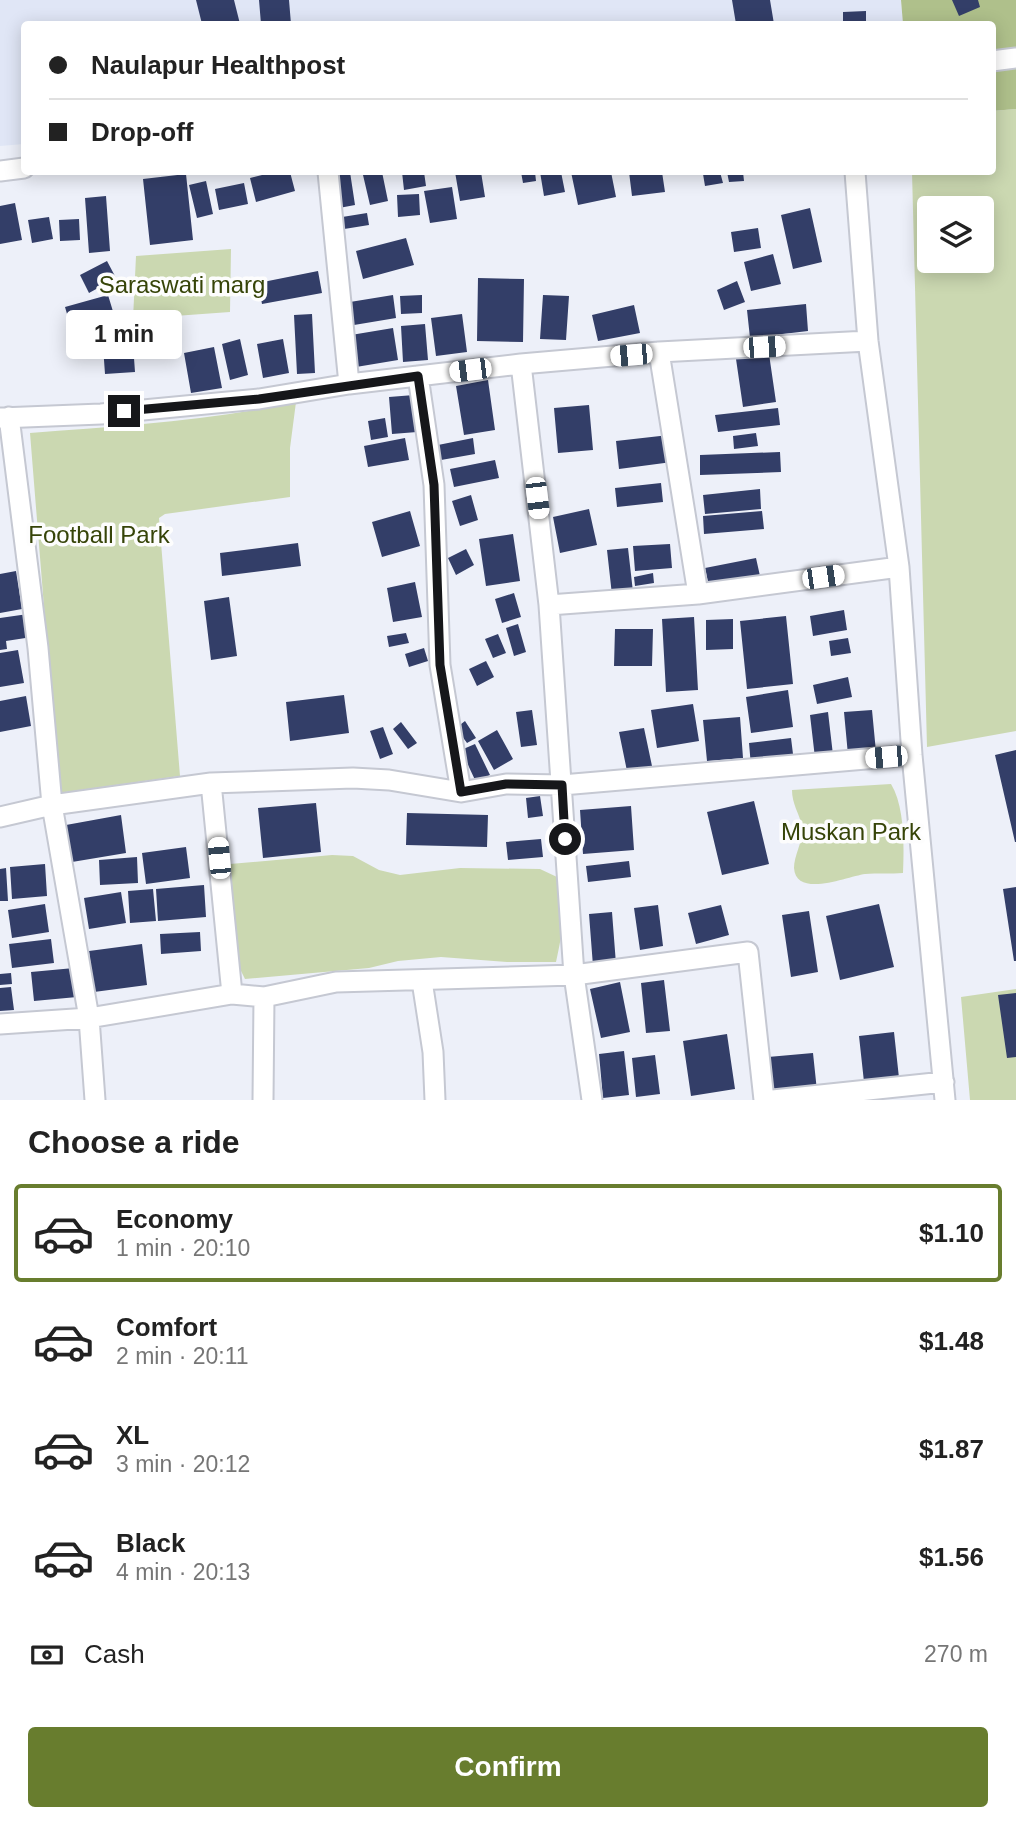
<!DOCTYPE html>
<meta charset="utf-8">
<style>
body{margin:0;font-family:Arial,sans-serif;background:#f2f2f2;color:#222;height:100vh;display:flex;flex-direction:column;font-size:26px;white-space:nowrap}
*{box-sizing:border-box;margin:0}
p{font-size:23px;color:#767676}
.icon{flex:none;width:38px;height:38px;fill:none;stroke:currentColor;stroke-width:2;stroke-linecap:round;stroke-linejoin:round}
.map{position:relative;height:1100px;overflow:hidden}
.sheet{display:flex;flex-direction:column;background:#fff;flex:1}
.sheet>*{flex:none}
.hud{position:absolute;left:21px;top:21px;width:975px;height:154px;border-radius:7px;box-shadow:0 4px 18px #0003;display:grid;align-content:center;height:154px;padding:0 28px;background:#fff}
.fabs{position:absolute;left:917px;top:196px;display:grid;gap:14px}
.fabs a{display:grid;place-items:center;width:77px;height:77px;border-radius:7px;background:#fff;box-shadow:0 4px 18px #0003;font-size:35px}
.end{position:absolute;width:32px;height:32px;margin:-16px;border:9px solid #16171a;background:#fff;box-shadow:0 0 0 4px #fff}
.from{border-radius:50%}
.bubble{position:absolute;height:49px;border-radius:7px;background:#fff;box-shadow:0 4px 18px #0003;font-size:23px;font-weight:700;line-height:49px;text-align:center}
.car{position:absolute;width:21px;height:42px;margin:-21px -10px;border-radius:9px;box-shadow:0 0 5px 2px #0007;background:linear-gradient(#fff 24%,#345 0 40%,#fff 0 76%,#345 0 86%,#fff 0)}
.hud b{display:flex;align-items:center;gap:24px;height:66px;font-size:26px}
.hud b+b{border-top:2px solid #e0e0e0}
.hud i{width:18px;height:18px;background:#222}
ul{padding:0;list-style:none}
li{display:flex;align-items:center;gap:21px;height:98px;margin:0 14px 10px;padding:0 14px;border:4px solid transparent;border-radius:7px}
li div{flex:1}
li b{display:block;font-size:26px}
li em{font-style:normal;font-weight:700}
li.selected{border-color:#687d2e}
li>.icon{width:63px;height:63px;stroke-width:1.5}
h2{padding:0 28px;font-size:32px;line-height:84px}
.pay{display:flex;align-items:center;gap:18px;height:77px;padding:0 28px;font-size:26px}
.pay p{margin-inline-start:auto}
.button{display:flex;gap:14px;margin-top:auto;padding:14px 28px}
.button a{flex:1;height:80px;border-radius:7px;background:#687d2e;color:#fff;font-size:28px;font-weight:700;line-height:80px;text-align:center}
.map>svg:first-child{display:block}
.built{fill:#e0e6f6}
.green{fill:#cbd8b1;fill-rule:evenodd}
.forest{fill:#afc08b}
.building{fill:#333e68}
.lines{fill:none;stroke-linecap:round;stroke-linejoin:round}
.street-casing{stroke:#c5c8d2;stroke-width:23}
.street{stroke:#fff;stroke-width:19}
.route{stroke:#16171a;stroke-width:9}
.labels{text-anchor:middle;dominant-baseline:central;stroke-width:7;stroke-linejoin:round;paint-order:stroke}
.park-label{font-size:24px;fill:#364408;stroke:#fdfdfd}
</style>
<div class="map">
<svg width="1016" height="1100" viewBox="0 0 1016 1100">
<rect width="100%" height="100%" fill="#edf0f9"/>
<!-- built -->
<path class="built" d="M0,0H901L903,24H24V144L0,146Z"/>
<!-- green -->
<path class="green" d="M1016,109V731L927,747L912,172H992V111ZM929,208H982V261H929Z
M231,249L230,312L133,319L136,256Z
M296,402L290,448V497L165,514L159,518L180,776L59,793L30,433C119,426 208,421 296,402Z
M891,784C905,807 904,847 903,873C891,874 877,873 865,874C849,876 796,899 794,868C794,855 804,840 802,826C799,813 792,804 792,790Z
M332,855L353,856L379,870L400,875L460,868L540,869L557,877C568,903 562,935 556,962H507L441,957L398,961L369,968L245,979L236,961L226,873L230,864Z
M1016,989V1100H970L961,997Z"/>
<!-- forest -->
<path class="forest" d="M901,0H1016V109L992,111V24H903Z"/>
<!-- building -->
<path class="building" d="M196,0H234L240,24H202Z
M259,0H289L291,24H261Z
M732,0H770L774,24H736Z
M952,0H978L980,7L959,16Z
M866,11V24H843V12Z
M274,172H290L295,191L256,202L250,178Z
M334,172H350L355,205L339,208Z
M382,172L388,201L370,205L363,175Z
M402,172H424L426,186L404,190Z
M455,172H481L485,197L460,201Z
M521,172H535L536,181L523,183Z
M540,172H561L565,192L544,196Z
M571,172H611L616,197L578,205Z
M629,172H662L665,192L632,196Z
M720,172L723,183L705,186L703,174Z
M727,172H743L744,181L729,182Z
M186,174L193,240L150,245L143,179Z
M206,181L213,214L197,218L189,185Z
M244,183L248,204L219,210L215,189Z
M452,187L457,219L430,223L424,191Z
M419,194L420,215L398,217L397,195Z
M106,196L110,251L89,253L85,198Z
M15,203L22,240L0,244V206Z
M810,208L822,262L793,269L781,215Z
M367,213L369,225L338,230L336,218Z
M49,217L53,239L32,243L28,220Z
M79,219L80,240L60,241L59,220Z
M758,228L761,248L734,252L731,232Z
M406,238L414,265L363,279L356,251Z
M773,254L781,284L751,291L744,262Z
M107,261L116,278L89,293L80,275Z
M318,271L322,293L262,304L258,283Z
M478,278L524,279L523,342L477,341Z
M737,281L745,302L724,310L717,290Z
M108,295L115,318L72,331L65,307Z
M393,295L396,318L354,325L350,302Z
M422,295V313L401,314L400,296Z
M543,295L569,296L566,340L540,339Z
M806,304L808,331L750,338L747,310Z
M634,305L640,333L598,341L592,315Z
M312,314L315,373L297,374L294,315Z
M462,314L467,352L436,356L431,318Z
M425,324L428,360L403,362L401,326Z
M393,328L398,360L356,367L351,335Z
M240,339L248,375L230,380L222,344Z
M283,339L289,373L263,378L257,344Z
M133,344L135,372L105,374L103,346Z
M214,347L222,388L191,393L184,353Z
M769,354L776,402L743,407L736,359Z
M488,380L495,430L464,435L456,386Z
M414,395L417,432L392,434L389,397Z
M589,405L593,450L558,453L554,408Z
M778,408L780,425L718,432L715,415Z
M385,418L388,437L371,440L368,421Z
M756,433L758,446L734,449L733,436Z
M669,435L672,462L619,469L616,441Z
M405,438L409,460L368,467L364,446Z
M473,438L475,454L441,460L438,445Z
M780,452L781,472L700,475V455Z
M495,460L499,478L454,487L450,469Z
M661,483L663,502L617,507L615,488Z
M760,489L761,509L705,514L703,495Z
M471,495L478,520L460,526L452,501Z
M589,509L597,545L560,553L553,517Z
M410,511L420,546L382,557L372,522Z
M762,511L764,529L704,534L703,516Z
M513,534L520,581L486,586L479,539Z
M298,543L301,566L222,576L220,553Z
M670,544L672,568L635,571L633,546Z
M628,548L633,592L612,595L607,550Z
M466,549L474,565L456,575L448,558Z
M756,558L760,576L709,586L705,568Z
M16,571L22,609L0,613V574Z
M653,573L654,583L635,586L634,577Z
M415,582L422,617L393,622L387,588Z
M514,593L521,617L502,623L495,599Z
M229,597L237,656L211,660L204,601Z
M844,610L847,630L813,636L810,616Z
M28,614L32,637L6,641L7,649L0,650V618Z
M786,616L793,684L747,689L740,621Z
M694,617L698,690L666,692L662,619Z
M733,619V649L706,650V620Z
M518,624L526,652L514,656L506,628Z
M615,629H653L652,666H614Z
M406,633L409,643L389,647L387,636Z
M498,634L506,653L493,658L485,639Z
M848,638L851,653L831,656L829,641Z
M424,648L428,661L409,667L405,654Z
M18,650L24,683L0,687V653Z
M486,661L494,677L477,686L469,669Z
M848,677L852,697L817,704L813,685Z
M788,690L793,727L751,733L746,697Z
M344,695L349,733L290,741L286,702Z
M26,696L31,726L0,732V701Z
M693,704L699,741L657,748L651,710Z
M532,710L537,745L521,747L516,712Z
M872,710L876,752L848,755L844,712Z
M828,712L833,755L815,758L810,715Z
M740,717L743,758L707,761L703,720Z
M465,721L476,738L467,743L456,728Z
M401,722L417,743L408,749L393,729Z
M383,727L393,754L380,759L370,731Z
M644,728L652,766L627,771L619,732Z
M497,730L513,759L494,770L478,741Z
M791,738L794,762L751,766L749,743Z
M475,744L490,775L476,782L461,750Z
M1016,750V842H1015L995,755Z
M540,796L543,816L528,818L526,798Z
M754,801L769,864L722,875L707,812Z
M316,803L321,852L263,858L258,808Z
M631,806L634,850L583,854L580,810Z
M407,813L488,815L487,847L406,845Z
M121,815L126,853L72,862L66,825Z
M541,839L543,857L508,860L506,842Z
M186,847L190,878L146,884L142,853Z
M137,857L138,883L100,885L99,860Z
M629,861L631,877L588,882L586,866Z
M45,864L47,896L12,899L10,867Z
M6,868L8,901H0V869Z
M204,885L206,917L158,921L156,889Z
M1016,887V961H1014L1003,889Z
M153,889L156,921L130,923L128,891Z
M121,892L126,923L89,929L84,898Z
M45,904L49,932L12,938L8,910Z
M879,904L894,967L840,980L826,916Z
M658,905L663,946L640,950L634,908Z
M721,905L729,935L696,944L688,913Z
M809,911L818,972L791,977L782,915Z
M612,912L616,964L593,966L589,914Z
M200,932L201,951L161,954L160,934Z
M51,939L54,963L12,968L9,944Z
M142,944L147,985L94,992L89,951Z
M74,968L77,997L34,1001L31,972Z
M11,973L12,984L0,985V974Z
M664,980L670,1031L646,1033L641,983Z
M620,982L630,1032L601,1038L590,989Z
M11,987L14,1010L0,1011V988Z
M1016,993V1057L1007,1058L998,995Z
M894,1032L899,1078L864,1082L859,1036Z
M727,1034L735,1089L691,1096L683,1041Z
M624,1051L629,1095L603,1098L599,1054Z
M813,1053L817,1091L772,1096L768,1057Z
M655,1055L660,1094L636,1097L632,1058Z"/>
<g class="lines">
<defs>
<path id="street" d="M992,61L1016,58
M0,171L24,168
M328,172L349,384
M855,172L868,341L899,567L912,755L945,1100
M659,352L698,594
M521,364L549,605L574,975L592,1100
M418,376L434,485L440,665L461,792
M9,417L38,648L52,805L89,1018L95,1100
M0,418L101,414L259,399L349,384L521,364L659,352L868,341
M549,605L698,594L899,567
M211,783L232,994
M0,817L52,805L211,783L353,778L389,780L461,792L506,784L562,785L912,755
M422,981L433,1052L435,1100
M0,1024L89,1018L232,994L264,997L336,982L574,975L748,952L764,1100
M263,1100L264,997
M773,1100L944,1082"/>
</defs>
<!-- street casing -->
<use href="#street" class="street-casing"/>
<!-- street -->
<use href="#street" class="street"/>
</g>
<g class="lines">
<!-- route -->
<path class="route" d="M124,411L259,399L418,376L434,485L440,665L461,792L506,784L562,785L565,839"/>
</g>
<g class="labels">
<!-- park labels -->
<g class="park-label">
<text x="182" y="284">Saraswati marg</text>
<text x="99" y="534">Football Park</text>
<text x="851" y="831">Muskan Park</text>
</g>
</g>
</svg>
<div class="fabs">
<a><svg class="icon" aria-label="layers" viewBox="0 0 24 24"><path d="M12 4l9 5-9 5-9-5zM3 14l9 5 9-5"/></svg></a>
</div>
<i class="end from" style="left:565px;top:839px"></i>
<i class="end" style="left:124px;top:411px"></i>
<div class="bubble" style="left:66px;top:310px;width:116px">1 min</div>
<i class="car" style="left:764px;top:347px;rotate:87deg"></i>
<i class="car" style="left:631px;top:355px;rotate:265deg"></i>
<i class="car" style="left:470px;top:370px;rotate:263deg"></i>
<i class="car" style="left:537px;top:498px;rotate:173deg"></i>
<i class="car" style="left:823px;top:577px;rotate:82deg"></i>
<i class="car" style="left:886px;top:757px;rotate:265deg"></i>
<i class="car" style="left:219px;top:858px;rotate:355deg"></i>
<div class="hud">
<b><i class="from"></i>Naulapur Healthpost</b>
<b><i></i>Drop-off</b>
</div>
</div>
<section class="sheet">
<h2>Choose a ride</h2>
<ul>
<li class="selected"><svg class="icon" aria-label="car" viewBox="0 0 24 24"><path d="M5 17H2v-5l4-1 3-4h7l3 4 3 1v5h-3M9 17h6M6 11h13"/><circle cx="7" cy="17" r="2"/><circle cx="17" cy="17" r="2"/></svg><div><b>Economy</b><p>1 min · 20:10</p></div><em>$1.10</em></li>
<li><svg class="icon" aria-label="car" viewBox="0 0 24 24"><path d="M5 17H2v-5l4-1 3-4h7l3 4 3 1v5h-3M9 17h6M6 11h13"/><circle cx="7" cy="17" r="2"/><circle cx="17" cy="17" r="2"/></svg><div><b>Comfort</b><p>2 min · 20:11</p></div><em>$1.48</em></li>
<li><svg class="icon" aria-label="car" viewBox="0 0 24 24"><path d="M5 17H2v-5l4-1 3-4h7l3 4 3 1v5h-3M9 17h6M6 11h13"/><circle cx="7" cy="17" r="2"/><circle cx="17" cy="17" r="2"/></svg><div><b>XL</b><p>3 min · 20:12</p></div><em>$1.87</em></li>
<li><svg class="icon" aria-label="car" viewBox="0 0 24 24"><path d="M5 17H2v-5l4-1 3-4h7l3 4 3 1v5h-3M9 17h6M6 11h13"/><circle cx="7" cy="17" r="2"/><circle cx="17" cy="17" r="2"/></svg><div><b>Black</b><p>4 min · 20:13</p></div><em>$1.56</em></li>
</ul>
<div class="pay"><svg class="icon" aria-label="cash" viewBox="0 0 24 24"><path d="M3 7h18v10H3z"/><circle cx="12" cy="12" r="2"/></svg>Cash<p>270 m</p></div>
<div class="button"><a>Confirm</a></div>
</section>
